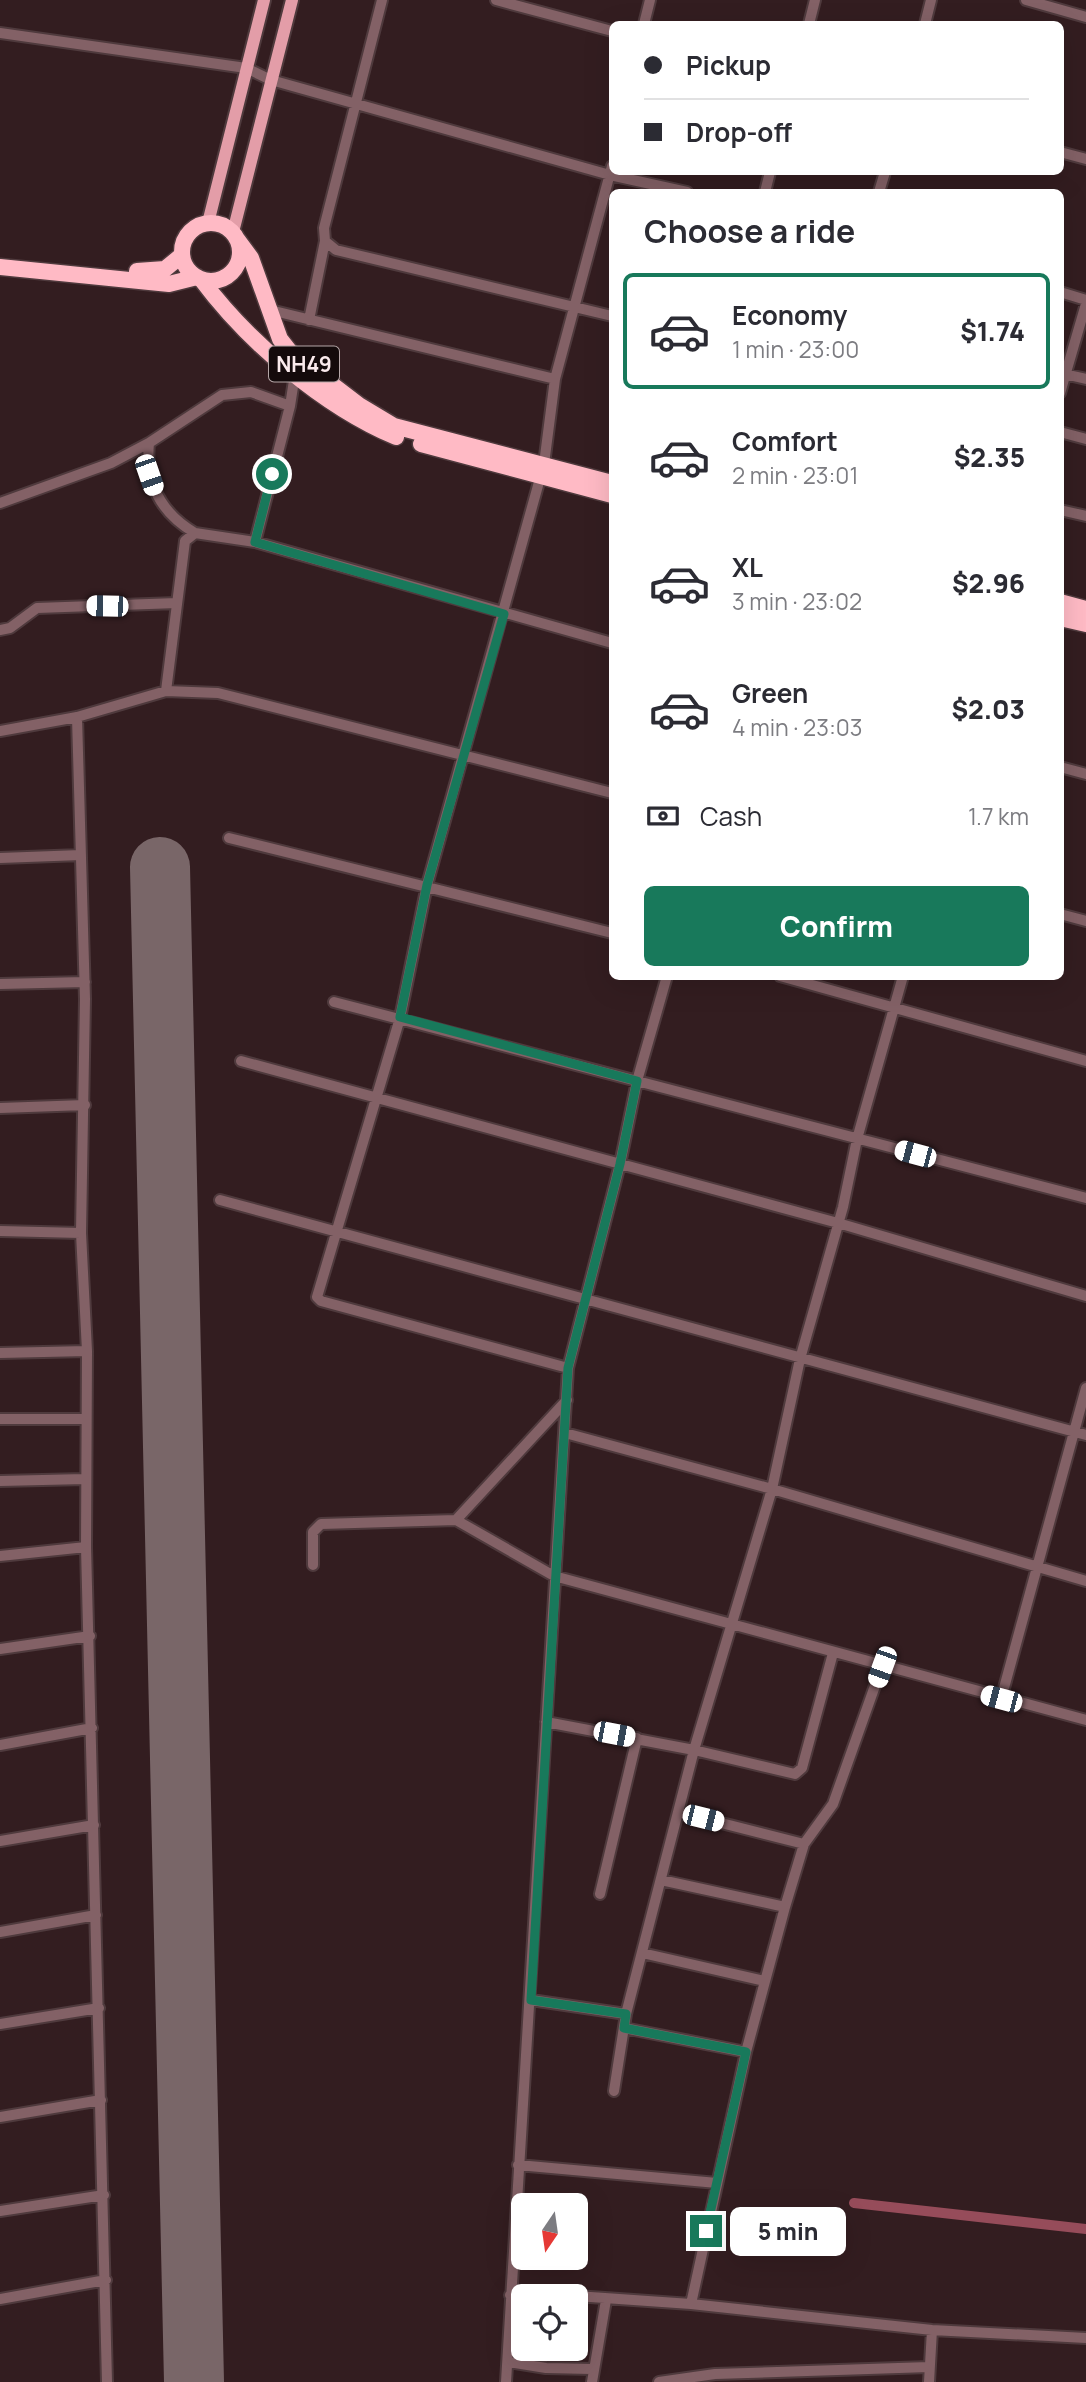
<!DOCTYPE html>
<meta charset="utf-8">
<style>
body{margin:0;font-family:Manrope,sans-serif;background:#f7f7f7;color:#2b2b33;height:100vh;display:flex;flex-direction:column;font-size:26px;white-space:nowrap}
*{box-sizing:border-box;margin:0}
p{font-size:23px;color:#7c7c81}
.icon{flex:none;width:38px;height:38px;fill:none;stroke:currentColor;stroke-width:2;stroke-linecap:round;stroke-linejoin:round}
.map{position:relative;flex:1;overflow:hidden}
.details{position:absolute;left:609px;top:189px;width:455px;height:791px;display:flex;flex-direction:column;background:#fff;border-radius:10px;box-shadow:0 7px 28px #0002}
.details>*{flex:none}
.guide{position:absolute;left:609px;top:21px;width:455px;height:154px;border-radius:10px;box-shadow:0 7px 28px #0002;display:grid;align-content:center;height:154px;padding:0 35px;background:#fff}
.needle{width:46px;rotate:193deg}
.buttons{position:absolute;left:511px;top:2193px;display:grid;gap:14px}
.buttons a{display:grid;place-items:center;width:77px;height:77px;border-radius:10px;background:#fff;box-shadow:0 7px 28px #0002;font-size:35px}
.end{position:absolute;width:32px;height:32px;margin:-16px;border:9px solid #18795b;background:#fff;box-shadow:0 0 0 4px #fff}
.from{border-radius:50%}
.bubble{position:absolute;height:49px;border-radius:10px;background:#fff;box-shadow:0 7px 28px #0002;font-size:23px;font-weight:800;line-height:49px;text-align:center}
.car{position:absolute;width:21px;height:42px;margin:-21px -10px;border-radius:9px;box-shadow:0 0 5px 2px #0007;background:linear-gradient(#fff 24%,#345 0 40%,#fff 0 76%,#345 0 86%,#fff 0)}
.guide b{display:flex;align-items:center;gap:24px;height:66px;font-size:26px}
.guide b+b{border-top:2px solid #e1e1e2}
.guide i{width:18px;height:18px;background:#2b2b33}
ul{padding:0;list-style:none}
li{display:flex;align-items:center;gap:21px;height:116px;margin:0 14px 10px;padding:0 21px;border:4px solid transparent;border-radius:10px}
li div{flex:1}
li b{display:block;font-size:26px}
li em{font-style:normal;font-weight:800}
li.active{border-color:#18795b}
li>.icon{width:63px;height:63px;stroke-width:1.5}
h2{padding:0 35px;font-size:32px;line-height:84px}
.pay{display:flex;align-items:center;gap:18px;height:77px;padding:0 35px;font-size:26px}
.pay p{margin-inline-start:auto}
.action{display:flex;gap:14px;margin-top:auto;padding:14px 35px}
.action a{flex:1;height:80px;border-radius:10px;background:#18795b;color:#fff;font-size:28px;font-weight:800;line-height:80px;text-align:center}
.map>svg:first-child{display:block}
.lines{fill:none;stroke-linecap:round;stroke-linejoin:round}
.canal{stroke:#964c5a;stroke-width:10}
.runway{stroke:#796668;stroke-width:60}
.minor-casing{stroke:#4f3a3d;stroke-width:14}
.major-casing{stroke:#4f3a3d;stroke-width:16}
.highway-casing{stroke:#4f3a3d;stroke-width:19}
.minor{stroke:#836166;stroke-width:10}
.major{stroke:#e39da8;stroke-width:12}
.highway{stroke:#ffbac5;stroke-width:16}
.route{stroke:#18795b;stroke-width:9}
.labels{text-anchor:middle;dominant-baseline:central;stroke-width:7;stroke-linejoin:round;paint-order:stroke}
.shield{fill:#140a0b;stroke:#b5a7a8;stroke-width:2}
.shield-label{font-size:21px;font-weight:bold;fill:#faeaec}
</style>
<div class="map">
<svg width="1086" height="2382" viewBox="0 0 1086 2382">
<rect width="100%" height="100%" fill="#331d20"/>
<g class="lines">
<!-- canal -->
<path class="canal" d="M854,2203L1086,2229"/>
<!-- runway -->
<path class="runway" d="M160,867L194,2382"/>
<defs>
<path id="minor" d="M382,0L324,228L325,241L336,250L612,316
M496,0L612,31
M1026,0L1086,17
M644,24L650,0
M809,24L815,0
M925,24L931,0
M0,33L246,68L271,80L610,175L687,192
M1060,152L1086,159
M765,192L770,172
M879,192L885,172
M1060,292L1086,300
M270,310L555,379
M309,320L325,241
M1060,373L1086,379
M1060,393L1086,304
M1060,432L1086,439
M149,443C145,483 161,513 195,533
M0,503L111,463L149,443L222,395L251,392L290,406
M1060,510L1086,516
M255,542L290,406L295,374
M0,630L10,628L37,608L177,603
M166,691L185,541L195,533L255,542L612,643
M77,717L85,999L81,1233L87,1351L86,1547L107,2382
M0,731L77,717L166,691L218,693L612,793
M1060,767L1086,774
M229,838L612,933
M0,858L81,855
M1060,914L1086,921
M780,976L1086,1061
M0,984L85,982
M334,1002L1086,1198
M241,1061L838,1223L1086,1296
M0,1108L85,1105
M220,1200L1086,1435
M0,1231L81,1233
M0,1353L87,1351
M568,1368L321,1301L317,1297L400,1018L427,885L544,464L555,379L612,166
M0,1419H84
M565,1433L772,1489L1086,1581
M0,1481L85,1479
M456,1520L554,1576L1086,1720
M0,1556L86,1547
M313,1565V1532L321,1524L456,1520L567,1400
M0,1649L90,1636
M1001,1699L1086,1388
M546,1722L694,1750L795,1774L802,1768L833,1653
M0,1745L92,1728
M678,1812L804,1844
M0,1841L94,1825
M661,1880L785,1907
M600,1894L637,1738
M0,1932L96,1915
M642,1953L764,1981
M531,2000L626,2014
M0,2024L99,2008
M624,2028L746,2052
M614,2091L626,2014L694,1750L772,1489L800,1359L843,1207L857,1139L903,976
M0,2117L101,2100
M518,2165L717,2183
M0,2211L104,2195
M510,2295L573,2296
M576,2296L691,2304L932,2330L1086,2338
M0,2299L106,2280
M691,2304L746,2052L785,1907L804,1844L833,1804L882,1666
M508,2362L546,2368L592,2369
M506,2382L568,1368L620,1164L637,1081L667,976
M592,2382L606,2300
M659,2382L715,2374L929,2367
M929,2382L932,2330"/>
<path id="major" d="M208,223L264,0
M233,232L292,0"/>
<path id="highway" d="M182 252a29 29 0 1 1 58 0a29 29 0 1 1-58 0Z
M237,239L251,258L280,339L291,353L359,405L394,426L612,483
M0,267L169,284L197,277
M137,271L165,269L182,255
M201,279C248,342 323,406 396,437
M421,444L612,495
M1060,602L1086,609
M1060,618L1086,624"/>
</defs>
<!-- minor casing -->
<use href="#minor" class="minor-casing"/>
<!-- major casing -->
<use href="#major" class="major-casing"/>
<!-- highway casing -->
<use href="#highway" class="highway-casing"/>
<!-- minor -->
<use href="#minor" class="minor"/>
<!-- major -->
<use href="#major" class="major"/>
<!-- highway -->
<use href="#highway" class="highway"/>
</g>
<g class="lines">
<!-- route -->
<path class="route" d="M272,474L255,542L504,614L427,885L400,1017L637,1081L620,1164L568,1368L531,2000L626,2014L624,2028L746,2052L706,2231"/>
</g>
<g class="labels">
<!-- shield labels -->
<rect class="shield" x="269" y="346.5" width="70" height="35" rx="5"/>
<g class="shield-label">
<text x="304" y="364">NH49</text>
</g>
</g>
</svg>
<div class="buttons">
<a><svg class="needle" viewBox="-14 -14 28 28"><path d="M0-13l5 13h-10z" fill="#e53935"/><path d="M0 13l5-13h-10z" fill="#7c7c81"/></svg></a>
<a><svg class="icon" aria-label="locate" viewBox="0 0 24 24"><circle cx="12" cy="12" r="6"/><path d="M12 2v4M12 18v4M2 12h4M18 12h4"/></svg></a>
</div>
<i class="end from" style="left:272px;top:474px"></i>
<i class="end" style="left:706px;top:2231px"></i>
<div class="bubble" style="left:730px;top:2207px;width:116px">5 min</div>
<i class="car" style="left:149px;top:475px;rotate:161deg"></i>
<i class="car" style="left:107px;top:606px;rotate:271deg"></i>
<i class="car" style="left:915px;top:1154px;rotate:285deg"></i>
<i class="car" style="left:882px;top:1667px;rotate:200deg"></i>
<i class="car" style="left:1001px;top:1699px;rotate:285deg"></i>
<i class="car" style="left:614px;top:1734px;rotate:101deg"></i>
<i class="car" style="left:703px;top:1818px;rotate:104deg"></i>
<div class="guide">
<b><i class="from"></i>Pickup</b>
<b><i></i>Drop-off</b>
</div>
<section class="details">
<h2>Choose a ride</h2>
<ul>
<li class="active"><svg class="icon" aria-label="car" viewBox="0 0 24 24"><path d="M5 17H2v-5l4-1 3-4h7l3 4 3 1v5h-3M9 17h6M6 11h13"/><circle cx="7" cy="17" r="2"/><circle cx="17" cy="17" r="2"/></svg><div><b>Economy</b><p>1 min · 23:00</p></div><em>$1.74</em></li>
<li><svg class="icon" aria-label="car" viewBox="0 0 24 24"><path d="M5 17H2v-5l4-1 3-4h7l3 4 3 1v5h-3M9 17h6M6 11h13"/><circle cx="7" cy="17" r="2"/><circle cx="17" cy="17" r="2"/></svg><div><b>Comfort</b><p>2 min · 23:01</p></div><em>$2.35</em></li>
<li><svg class="icon" aria-label="car" viewBox="0 0 24 24"><path d="M5 17H2v-5l4-1 3-4h7l3 4 3 1v5h-3M9 17h6M6 11h13"/><circle cx="7" cy="17" r="2"/><circle cx="17" cy="17" r="2"/></svg><div><b>XL</b><p>3 min · 23:02</p></div><em>$2.96</em></li>
<li><svg class="icon" aria-label="car" viewBox="0 0 24 24"><path d="M5 17H2v-5l4-1 3-4h7l3 4 3 1v5h-3M9 17h6M6 11h13"/><circle cx="7" cy="17" r="2"/><circle cx="17" cy="17" r="2"/></svg><div><b>Green</b><p>4 min · 23:03</p></div><em>$2.03</em></li>
</ul>
<div class="pay"><svg class="icon" aria-label="cash" viewBox="0 0 24 24"><path d="M3 7h18v10H3z"/><circle cx="12" cy="12" r="2"/></svg>Cash<p>1.7 km</p></div>
<div class="action"><a>Confirm</a></div>
</section>
</div>
